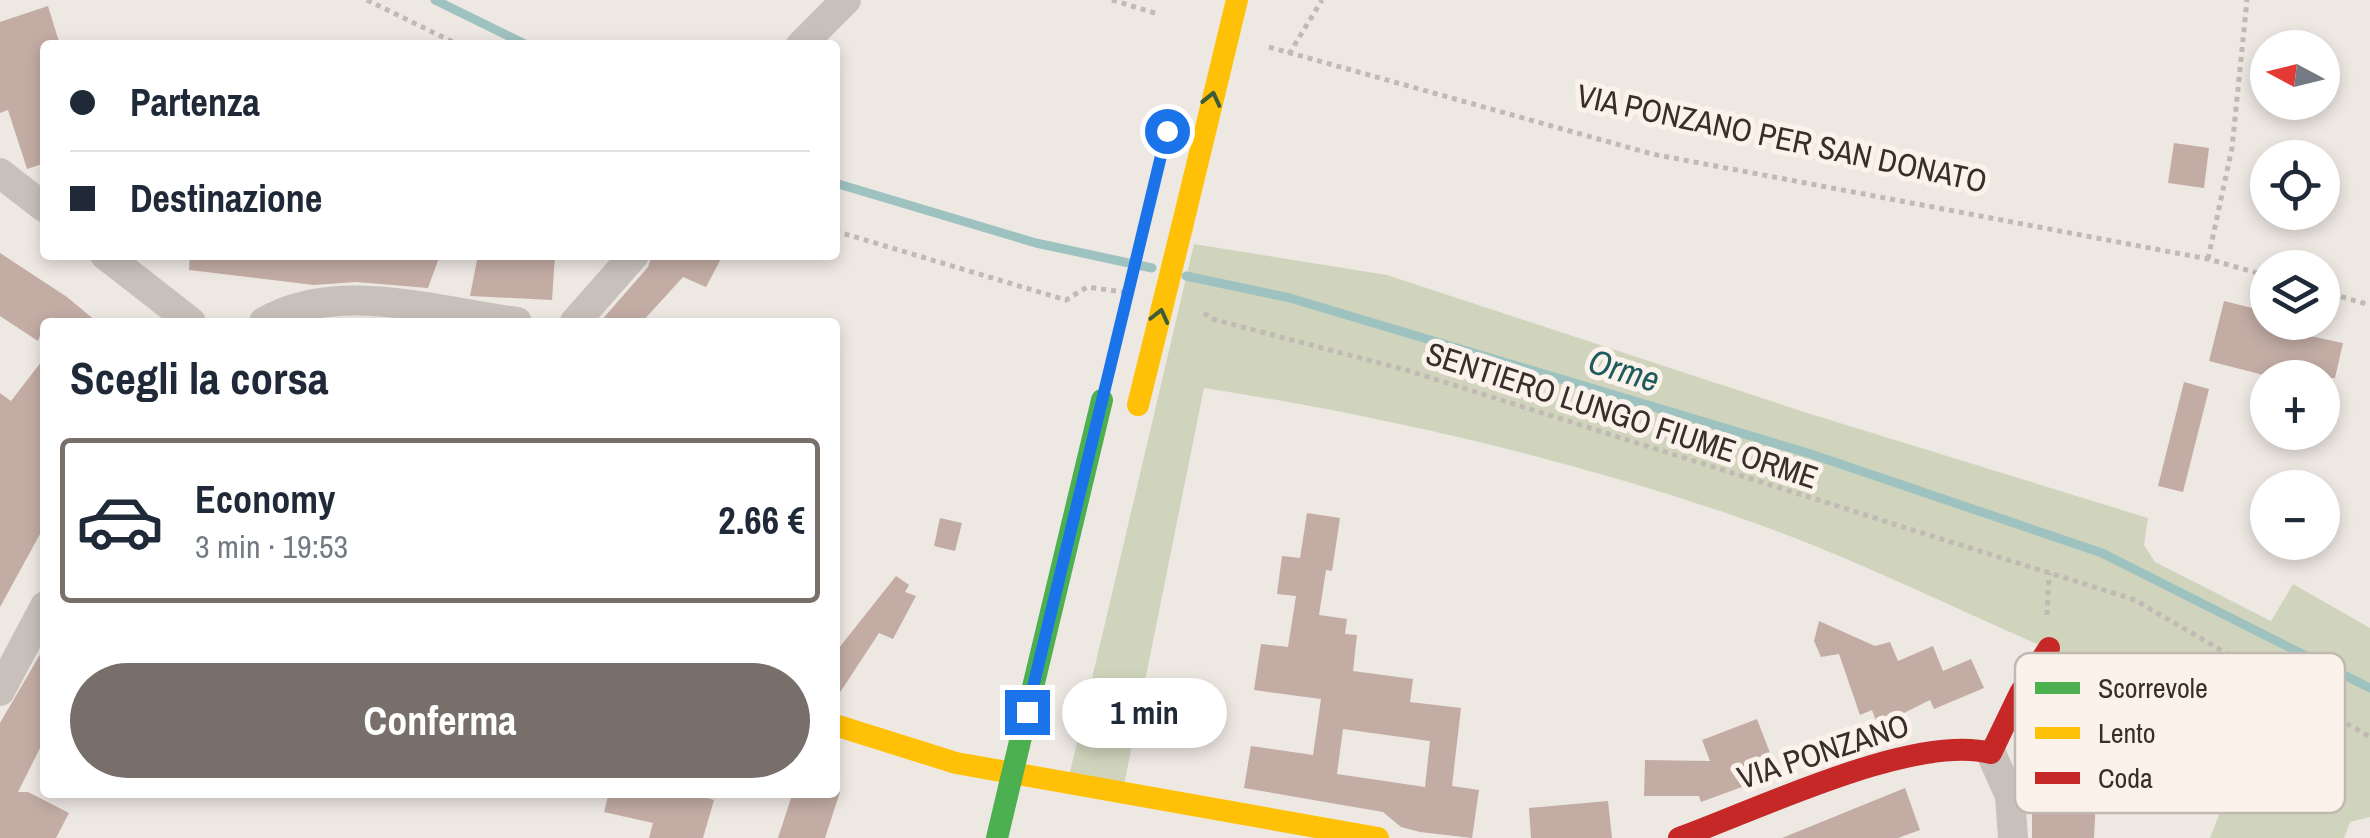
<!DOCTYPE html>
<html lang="it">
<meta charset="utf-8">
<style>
body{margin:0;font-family:"Archivo Narrow",sans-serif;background:#f2f2f3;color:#1f2937;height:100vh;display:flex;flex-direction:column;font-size:38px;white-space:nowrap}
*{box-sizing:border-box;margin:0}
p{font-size:32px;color:#747a83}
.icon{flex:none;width:55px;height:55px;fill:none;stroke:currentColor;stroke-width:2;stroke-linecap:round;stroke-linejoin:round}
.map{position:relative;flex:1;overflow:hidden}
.drawer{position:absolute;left:40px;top:318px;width:800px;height:480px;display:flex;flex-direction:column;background:#fff;border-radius:10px;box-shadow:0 5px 15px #0003}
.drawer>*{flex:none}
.top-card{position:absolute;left:40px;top:40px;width:800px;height:220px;border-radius:10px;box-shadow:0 5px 15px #0003;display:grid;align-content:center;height:220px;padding:0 30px;background:#fff}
.needle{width:65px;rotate:277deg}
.fabs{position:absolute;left:2250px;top:30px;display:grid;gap:20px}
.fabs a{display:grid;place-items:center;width:90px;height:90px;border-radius:50%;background:#fff;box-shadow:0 5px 15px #0003;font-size:50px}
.end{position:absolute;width:45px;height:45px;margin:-22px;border:12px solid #1a73e8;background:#fff;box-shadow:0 0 0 5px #fff}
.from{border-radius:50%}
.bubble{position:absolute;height:70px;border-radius:35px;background:#fff;box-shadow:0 5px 15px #0003;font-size:32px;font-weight:800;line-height:70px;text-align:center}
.top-card b{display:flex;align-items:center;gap:35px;height:95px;font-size:38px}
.top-card b+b{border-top:2px solid #e0e1e3}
.top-card i{width:25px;height:25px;background:#1f2937}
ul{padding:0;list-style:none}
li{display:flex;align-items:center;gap:30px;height:165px;margin:0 20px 15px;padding:0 10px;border:5px solid #e0e1e3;border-radius:10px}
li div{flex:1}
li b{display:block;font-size:38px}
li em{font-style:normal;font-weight:800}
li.current{border-color:#786f6a}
li>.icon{width:90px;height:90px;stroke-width:1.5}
h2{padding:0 30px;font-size:45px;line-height:120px}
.action{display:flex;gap:20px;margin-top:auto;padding:20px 30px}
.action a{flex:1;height:115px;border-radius:60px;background:#786f6a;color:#fff;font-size:40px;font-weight:800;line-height:115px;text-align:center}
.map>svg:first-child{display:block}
.green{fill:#d0d4bc}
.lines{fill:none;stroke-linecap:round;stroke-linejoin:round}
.stream{stroke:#9ec2c0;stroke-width:9}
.building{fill:#c2aca4;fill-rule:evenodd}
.path{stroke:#c0b9b4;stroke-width:5;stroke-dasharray:5 5;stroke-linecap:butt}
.street{stroke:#c8c1bb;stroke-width:30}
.fast{stroke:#4caf50;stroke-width:22}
.slow{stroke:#ffc107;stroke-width:22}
.jam{stroke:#c62828;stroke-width:22}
.fast-bridge{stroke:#4caf50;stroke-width:22}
.slow-bridge{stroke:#ffc107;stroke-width:22}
.oneway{stroke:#405b37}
.route{stroke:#1a73e8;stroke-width:12}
.labels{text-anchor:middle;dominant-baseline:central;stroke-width:10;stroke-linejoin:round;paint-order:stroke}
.street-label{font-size:32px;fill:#392e29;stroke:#fbf3eb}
.water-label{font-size:35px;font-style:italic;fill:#1d5b5c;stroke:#fbf3eb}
.key{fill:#fbf3eb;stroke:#c1b8b1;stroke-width:2.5}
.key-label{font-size:28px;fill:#392e29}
</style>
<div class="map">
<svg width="2370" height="838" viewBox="0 0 2370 838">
<rect width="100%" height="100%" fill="#eee8e3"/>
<!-- green -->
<path class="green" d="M1194,244L1387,275L1804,412L2148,518L2144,545L2155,562L2271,621L2293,584L2370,628V817L2350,822L2344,838H2210L2224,802L2240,714C2185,696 2127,682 2074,660C1958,611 1846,553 1726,513C1556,456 1380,415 1204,388L1122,795L1067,785Z"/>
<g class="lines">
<!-- stream -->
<path class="stream" d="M435,0L527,45
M835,183L1036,243L1152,268
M1186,276L1290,298L1811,454L2102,553L2370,688"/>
</g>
<!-- building -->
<path class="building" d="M48,6L60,45H45V163L27,169L8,110L0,113V22Z
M2174,143L2209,148L2204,188L2168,183Z
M0,253L67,297L97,322H45L38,341L0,316Z
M190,255H440L428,288L356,282L314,285L189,270Z
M478,255H555L552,300L470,296Z
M652,255H723L706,287L683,277L642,322H600L648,267Z
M2224,301L2268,312V322H2278L2276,329L2343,343L2335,378H2275L2209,361Z
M45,357V525L0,607V393L11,401Z
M2184,382L2209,389L2183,492L2158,486Z
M1307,513L1340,518L1332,571L1326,570L1319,615L1347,619L1345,634L1357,635L1353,671L1413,679L1410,702L1461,708L1452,786L1479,790L1472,838L1420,832L1401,827L1383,812L1244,788L1251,746L1313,755L1321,699L1254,690L1261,644L1288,647L1296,596L1277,594L1282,556L1300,558ZM1343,729L1430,741L1425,787L1337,774Z
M940,518L962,523L955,551L934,546Z
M896,576L909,585L905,592L916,596L893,639L879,633L835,700V653Z
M1819,621L1875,646L1890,642L1898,661L1933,646L1943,671L1971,659L1984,688L1934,709L1930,700L1878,726L1872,710L1860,715L1839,654L1821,657L1814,641Z
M45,646V738L18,792H28L69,813L56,838H0V723Z
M2062,685L2090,687L2099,741L2094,838H2032V728L2049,696L2061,697Z
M1757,719L1770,753L1753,760L1761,780L1701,802L1699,796H1644L1645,760L1710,761L1702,740Z
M1905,788L1920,830L1898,838H1782Z
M609,792H686L714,800L703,838H649L653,823L604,812Z
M793,792H840L825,838H778Z
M1608,801L1612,838H1531L1529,808Z"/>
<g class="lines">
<!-- path -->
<path class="path" d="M367,0L459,45
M1112,0L1155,13
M1269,47L1652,154L2208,259L2268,276
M1289,54L1322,0
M835,231L1066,300L1087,287L1123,292
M2208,259L2232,148L2247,0
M2322,291L2370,305
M1204,313L1212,319L1406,370L2135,600L2370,737
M2047,615L2049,573"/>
<!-- street -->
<path class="street" d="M801,45L846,0
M0,173L45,208
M105,255L191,322
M264,322C337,279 437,312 517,322
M575,322L634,255
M0,691L45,606
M1991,753L2010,796L2013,838"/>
<!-- fast -->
<path class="fast" d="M1027,712L1102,400"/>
<!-- slow -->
<path class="slow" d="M1182,227L1237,0
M835,725L956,763L1378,838"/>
<!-- jam -->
<path class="jam" d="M1679,838C1757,810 1914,733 1991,753L2020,693L2049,648"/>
<!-- fast-bridge -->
<path class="fast-bridge" d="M997,838L1027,712"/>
<!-- slow-bridge -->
<path class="slow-bridge" d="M1138,405L1182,227"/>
</g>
<!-- one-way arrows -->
<defs><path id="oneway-chevron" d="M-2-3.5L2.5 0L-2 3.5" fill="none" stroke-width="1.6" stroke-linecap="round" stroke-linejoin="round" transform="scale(2.5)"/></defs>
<g class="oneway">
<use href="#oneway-chevron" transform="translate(1212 99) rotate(-77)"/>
<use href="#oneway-chevron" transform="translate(1160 316) rotate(-76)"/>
</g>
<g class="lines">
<!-- route -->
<path class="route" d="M1027,712L1167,131"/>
</g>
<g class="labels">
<!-- street labels -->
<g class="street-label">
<text transform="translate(1782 138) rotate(12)">VIA PONZANO PER SAN DONATO</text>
<text transform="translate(1622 415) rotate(18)">SENTIERO LUNGO FIUME ORME</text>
<text transform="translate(1823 751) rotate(-18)">VIA PONZANO</text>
</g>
<!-- water labels -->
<g class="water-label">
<text transform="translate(1624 370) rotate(17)">Orme</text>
</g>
</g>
<!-- legend -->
<rect x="2015" y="653" width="330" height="160" rx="15" class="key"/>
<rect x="2035" y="682" width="45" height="12" fill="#4caf50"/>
<rect x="2035" y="727" width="45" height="12" fill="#ffc107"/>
<rect x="2035" y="772" width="45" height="12" fill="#c62828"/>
<g class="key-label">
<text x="2098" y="698">Scorrevole</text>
<text x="2098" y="743">Lento</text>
<text x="2098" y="788">Coda</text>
</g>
</svg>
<div class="fabs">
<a><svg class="needle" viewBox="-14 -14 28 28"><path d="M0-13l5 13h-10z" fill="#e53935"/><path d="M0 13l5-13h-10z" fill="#747a83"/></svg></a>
<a><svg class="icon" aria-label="locate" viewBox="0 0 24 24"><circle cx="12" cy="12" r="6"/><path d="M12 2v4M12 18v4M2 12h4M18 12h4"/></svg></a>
<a><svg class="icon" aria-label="layers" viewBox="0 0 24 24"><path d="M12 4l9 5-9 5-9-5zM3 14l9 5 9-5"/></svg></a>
<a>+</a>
<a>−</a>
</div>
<i class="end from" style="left:1167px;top:131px"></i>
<i class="end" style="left:1027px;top:712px"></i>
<div class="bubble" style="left:1062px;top:678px;width:165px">1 min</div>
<div class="top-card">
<b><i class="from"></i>Partenza</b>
<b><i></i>Destinazione</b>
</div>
<section class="drawer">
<h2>Scegli la corsa</h2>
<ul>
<li class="current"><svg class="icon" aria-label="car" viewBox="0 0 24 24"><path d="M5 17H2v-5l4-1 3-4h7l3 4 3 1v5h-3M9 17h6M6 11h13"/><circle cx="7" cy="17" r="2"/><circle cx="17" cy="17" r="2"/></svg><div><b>Economy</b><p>3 min · 19:53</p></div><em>2.66 €</em></li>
</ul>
<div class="action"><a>Conferma</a></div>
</section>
</div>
